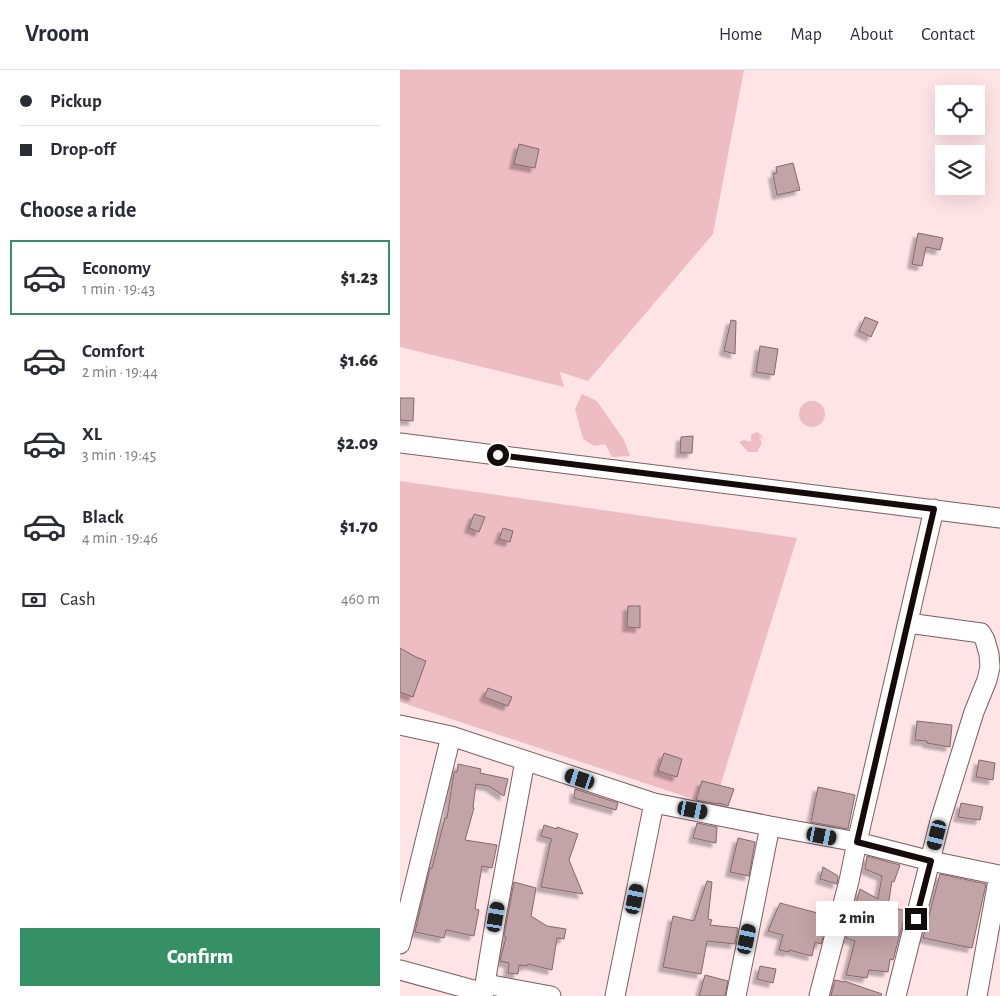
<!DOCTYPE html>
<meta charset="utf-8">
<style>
body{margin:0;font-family:"Alegreya Sans",sans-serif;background:#f7f7f7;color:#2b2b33;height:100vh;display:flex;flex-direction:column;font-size:19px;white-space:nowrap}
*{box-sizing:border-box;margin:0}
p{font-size:16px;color:#7c7c81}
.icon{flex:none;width:28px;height:28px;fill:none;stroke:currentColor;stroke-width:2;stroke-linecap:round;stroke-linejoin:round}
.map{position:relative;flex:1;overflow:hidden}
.details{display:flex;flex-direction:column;background:#fff;width:400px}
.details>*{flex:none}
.top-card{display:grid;align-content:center;height:110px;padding:0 20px;background:#fff}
.fabs{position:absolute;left:535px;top:15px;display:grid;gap:10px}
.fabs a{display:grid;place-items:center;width:50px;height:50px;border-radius:0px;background:#fff;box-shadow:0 5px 20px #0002;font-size:25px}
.end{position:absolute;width:22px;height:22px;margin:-11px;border:6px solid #150a0c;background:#fff;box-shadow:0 0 0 2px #fff}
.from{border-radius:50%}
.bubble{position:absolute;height:35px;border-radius:0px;background:#fff;box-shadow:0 5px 20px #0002;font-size:16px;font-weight:800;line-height:35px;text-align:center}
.car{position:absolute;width:15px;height:30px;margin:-15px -8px;border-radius:6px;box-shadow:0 0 4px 1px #0007;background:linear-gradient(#222 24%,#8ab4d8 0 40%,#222 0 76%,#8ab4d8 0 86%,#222 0)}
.top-card b{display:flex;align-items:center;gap:18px;height:48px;font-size:19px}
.top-card b+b{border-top:1px solid #e1e1e2}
.top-card i{width:12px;height:12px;background:#2b2b33}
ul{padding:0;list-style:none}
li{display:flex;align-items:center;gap:15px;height:75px;margin:0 10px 8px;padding:0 10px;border:2px solid transparent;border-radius:0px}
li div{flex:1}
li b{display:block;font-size:19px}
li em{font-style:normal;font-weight:800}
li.selected{border-color:#369066}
li>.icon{width:45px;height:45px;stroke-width:1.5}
h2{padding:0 20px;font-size:22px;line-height:60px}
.pay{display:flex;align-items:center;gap:12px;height:55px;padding:0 20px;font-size:19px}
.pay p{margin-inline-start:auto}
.cta{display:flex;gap:10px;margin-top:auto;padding:10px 20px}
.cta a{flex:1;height:58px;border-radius:0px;background:#369066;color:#fff;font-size:20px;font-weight:800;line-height:58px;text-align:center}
header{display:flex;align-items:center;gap:30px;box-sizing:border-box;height:70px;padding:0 25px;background:#fff;border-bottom:1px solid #e1e1e2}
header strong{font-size:24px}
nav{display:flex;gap:28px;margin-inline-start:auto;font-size:18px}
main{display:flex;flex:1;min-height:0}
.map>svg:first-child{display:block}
.green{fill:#eebdc4}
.building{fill:#c2a3a7;stroke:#86686c;filter:url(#shadow)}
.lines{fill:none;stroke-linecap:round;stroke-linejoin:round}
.minor-casing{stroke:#7a5d61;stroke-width:21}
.minor{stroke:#fff;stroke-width:19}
.route{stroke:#150a0c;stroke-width:6}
</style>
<header>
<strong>Vroom</strong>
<nav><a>Home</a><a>Map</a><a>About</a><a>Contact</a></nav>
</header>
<main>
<section class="details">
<div class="top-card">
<b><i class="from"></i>Pickup</b>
<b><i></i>Drop-off</b>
</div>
<h2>Choose a ride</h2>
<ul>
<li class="selected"><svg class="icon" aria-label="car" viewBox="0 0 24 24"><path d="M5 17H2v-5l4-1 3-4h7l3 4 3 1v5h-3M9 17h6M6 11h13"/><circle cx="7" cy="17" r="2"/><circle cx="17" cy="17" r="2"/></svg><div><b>Economy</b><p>1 min · 19:43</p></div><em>$1.23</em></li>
<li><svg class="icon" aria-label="car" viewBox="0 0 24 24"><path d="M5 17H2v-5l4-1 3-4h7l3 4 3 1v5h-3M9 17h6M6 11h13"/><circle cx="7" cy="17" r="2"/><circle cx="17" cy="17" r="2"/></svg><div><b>Comfort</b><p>2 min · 19:44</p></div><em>$1.66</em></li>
<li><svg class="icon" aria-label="car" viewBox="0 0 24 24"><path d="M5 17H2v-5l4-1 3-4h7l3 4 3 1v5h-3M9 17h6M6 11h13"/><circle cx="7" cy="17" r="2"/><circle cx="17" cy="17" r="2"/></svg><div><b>XL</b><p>3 min · 19:45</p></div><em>$2.09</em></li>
<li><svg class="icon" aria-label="car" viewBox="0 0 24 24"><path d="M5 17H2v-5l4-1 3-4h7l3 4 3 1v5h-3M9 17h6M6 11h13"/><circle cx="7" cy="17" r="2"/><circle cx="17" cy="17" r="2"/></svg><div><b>Black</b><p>4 min · 19:46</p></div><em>$1.70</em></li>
</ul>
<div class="pay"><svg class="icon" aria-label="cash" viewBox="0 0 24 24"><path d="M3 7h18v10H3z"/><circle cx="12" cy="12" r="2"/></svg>Cash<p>460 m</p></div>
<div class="cta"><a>Confirm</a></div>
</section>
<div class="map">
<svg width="600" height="926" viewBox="0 0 600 926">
<defs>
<filter id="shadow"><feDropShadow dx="-4.5" dy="4.5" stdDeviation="1" flood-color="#0004"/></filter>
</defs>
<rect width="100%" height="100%" fill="#fee3e7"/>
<!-- green -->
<path class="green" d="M0,0H344L313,164L188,311L160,302L164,317L0,277Z
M182,324L197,331L224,370L230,386L212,387L205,374L194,376L183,369L175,339Z
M399 344a13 13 0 1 1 26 0a13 13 0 1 1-26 0Z
M357,362L361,365L364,370L359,366L362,373L357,382H348L339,372L344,370L351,372V365Z
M0,411L397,468L314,736L0,632Z"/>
<!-- building -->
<path class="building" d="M119,74L139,79L135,98L114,94Z
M393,93L400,120L377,125L373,104L377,103L376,97Z
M518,163L543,168L540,180L526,177L522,196L512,194Z
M465,247L478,252L471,267L459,261Z
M331,250L336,251L335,284L324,281Z
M360,276L378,279L374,305L356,302Z
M0,328H14L13,351L0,350Z
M293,366L292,383H280L281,367Z
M74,444L85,447L79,462L69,458Z
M103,458L113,461L110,472L99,469Z
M228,536H240V558L227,557Z
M0,578L16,587L26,591L13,627L0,622Z
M88,618L112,627L108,636L84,627Z
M517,651L552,655L550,677L527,673V671L515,670Z
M264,683L282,689L277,707L258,701Z
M579,690L595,693L593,710L576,707Z
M58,694L81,699L80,703L108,709L104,726L89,716L76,714L73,737L74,738L65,770L97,775L92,798L82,796L75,839L79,840L74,866L46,860L44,868L15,862L30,798H32L45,748H47L54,702H57Z
M302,711L334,719L328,736L319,733V734L296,730Z
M418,717L455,725L448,759L411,752Z
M175,719L218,733L216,740L174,728Z
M561,733L583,737L580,750L558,747Z
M297,753L317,757L316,773L293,768Z
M144,755L157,759V757L178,764L169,790L183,824L141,817L150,774L152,769L141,766Z
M338,768L355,772L349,806L330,802Z
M467,786L500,795L494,812L492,811L488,836L506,841L493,890L490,889L488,902L469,900L467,908L446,905L455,871L446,868L460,819L478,829L482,806L465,799Z
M423,797L438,806L437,814L420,809Z
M540,804L586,814L572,878L523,868Z
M307,811L312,812L308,849L312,850L310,855L338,858L335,874L307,871L301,904L263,897L273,846L294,851Z
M114,812L136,818L131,846L147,856L166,859L164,869L157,868L152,900L128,894L127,896L119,895L118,904L108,903L109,893L100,891L106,867L104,866Z
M380,833L425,845V859L421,874L415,872L412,886L389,880V882L379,880L383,865L368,861Z
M360,896L376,899L373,913L357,909Z
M305,905L328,911L325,926H299Z
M435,910L444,912V911L482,924L481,926H431Z"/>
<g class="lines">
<defs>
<path id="minor" d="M0,373L600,448
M0,655L51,666L254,733L370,756L457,772L531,791L599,805L577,926
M0,874L51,666
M0,900L84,923
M86,914L151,926
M83,926L96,847L125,691
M215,926L254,733
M336,926L370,756
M419,926L449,811L457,772L534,439
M496,926L540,751L574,642L587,610L590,597L589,584L585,570L581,563L508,553"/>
</defs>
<!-- minor casing -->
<use href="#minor" class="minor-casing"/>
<!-- minor -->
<use href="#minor" class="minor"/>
</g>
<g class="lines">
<!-- route -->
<path class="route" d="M98,385L534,439L457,772L531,791L516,849"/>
</g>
</svg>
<div class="fabs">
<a><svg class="icon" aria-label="locate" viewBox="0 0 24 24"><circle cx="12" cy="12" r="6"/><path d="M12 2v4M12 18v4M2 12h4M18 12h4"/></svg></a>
<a><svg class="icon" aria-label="layers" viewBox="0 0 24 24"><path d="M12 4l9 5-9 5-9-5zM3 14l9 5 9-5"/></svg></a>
</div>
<i class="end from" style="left:98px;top:385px"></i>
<i class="end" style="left:516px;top:849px"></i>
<div class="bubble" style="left:416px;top:831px;width:82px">2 min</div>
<i class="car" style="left:180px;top:709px;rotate:288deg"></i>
<i class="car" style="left:293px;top:740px;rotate:101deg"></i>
<i class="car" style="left:537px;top:765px;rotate:194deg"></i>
<i class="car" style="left:422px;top:766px;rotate:101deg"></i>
<i class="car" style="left:235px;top:829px;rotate:11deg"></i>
<i class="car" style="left:96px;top:847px;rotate:10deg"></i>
<i class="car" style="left:347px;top:869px;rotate:12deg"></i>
</div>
</main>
